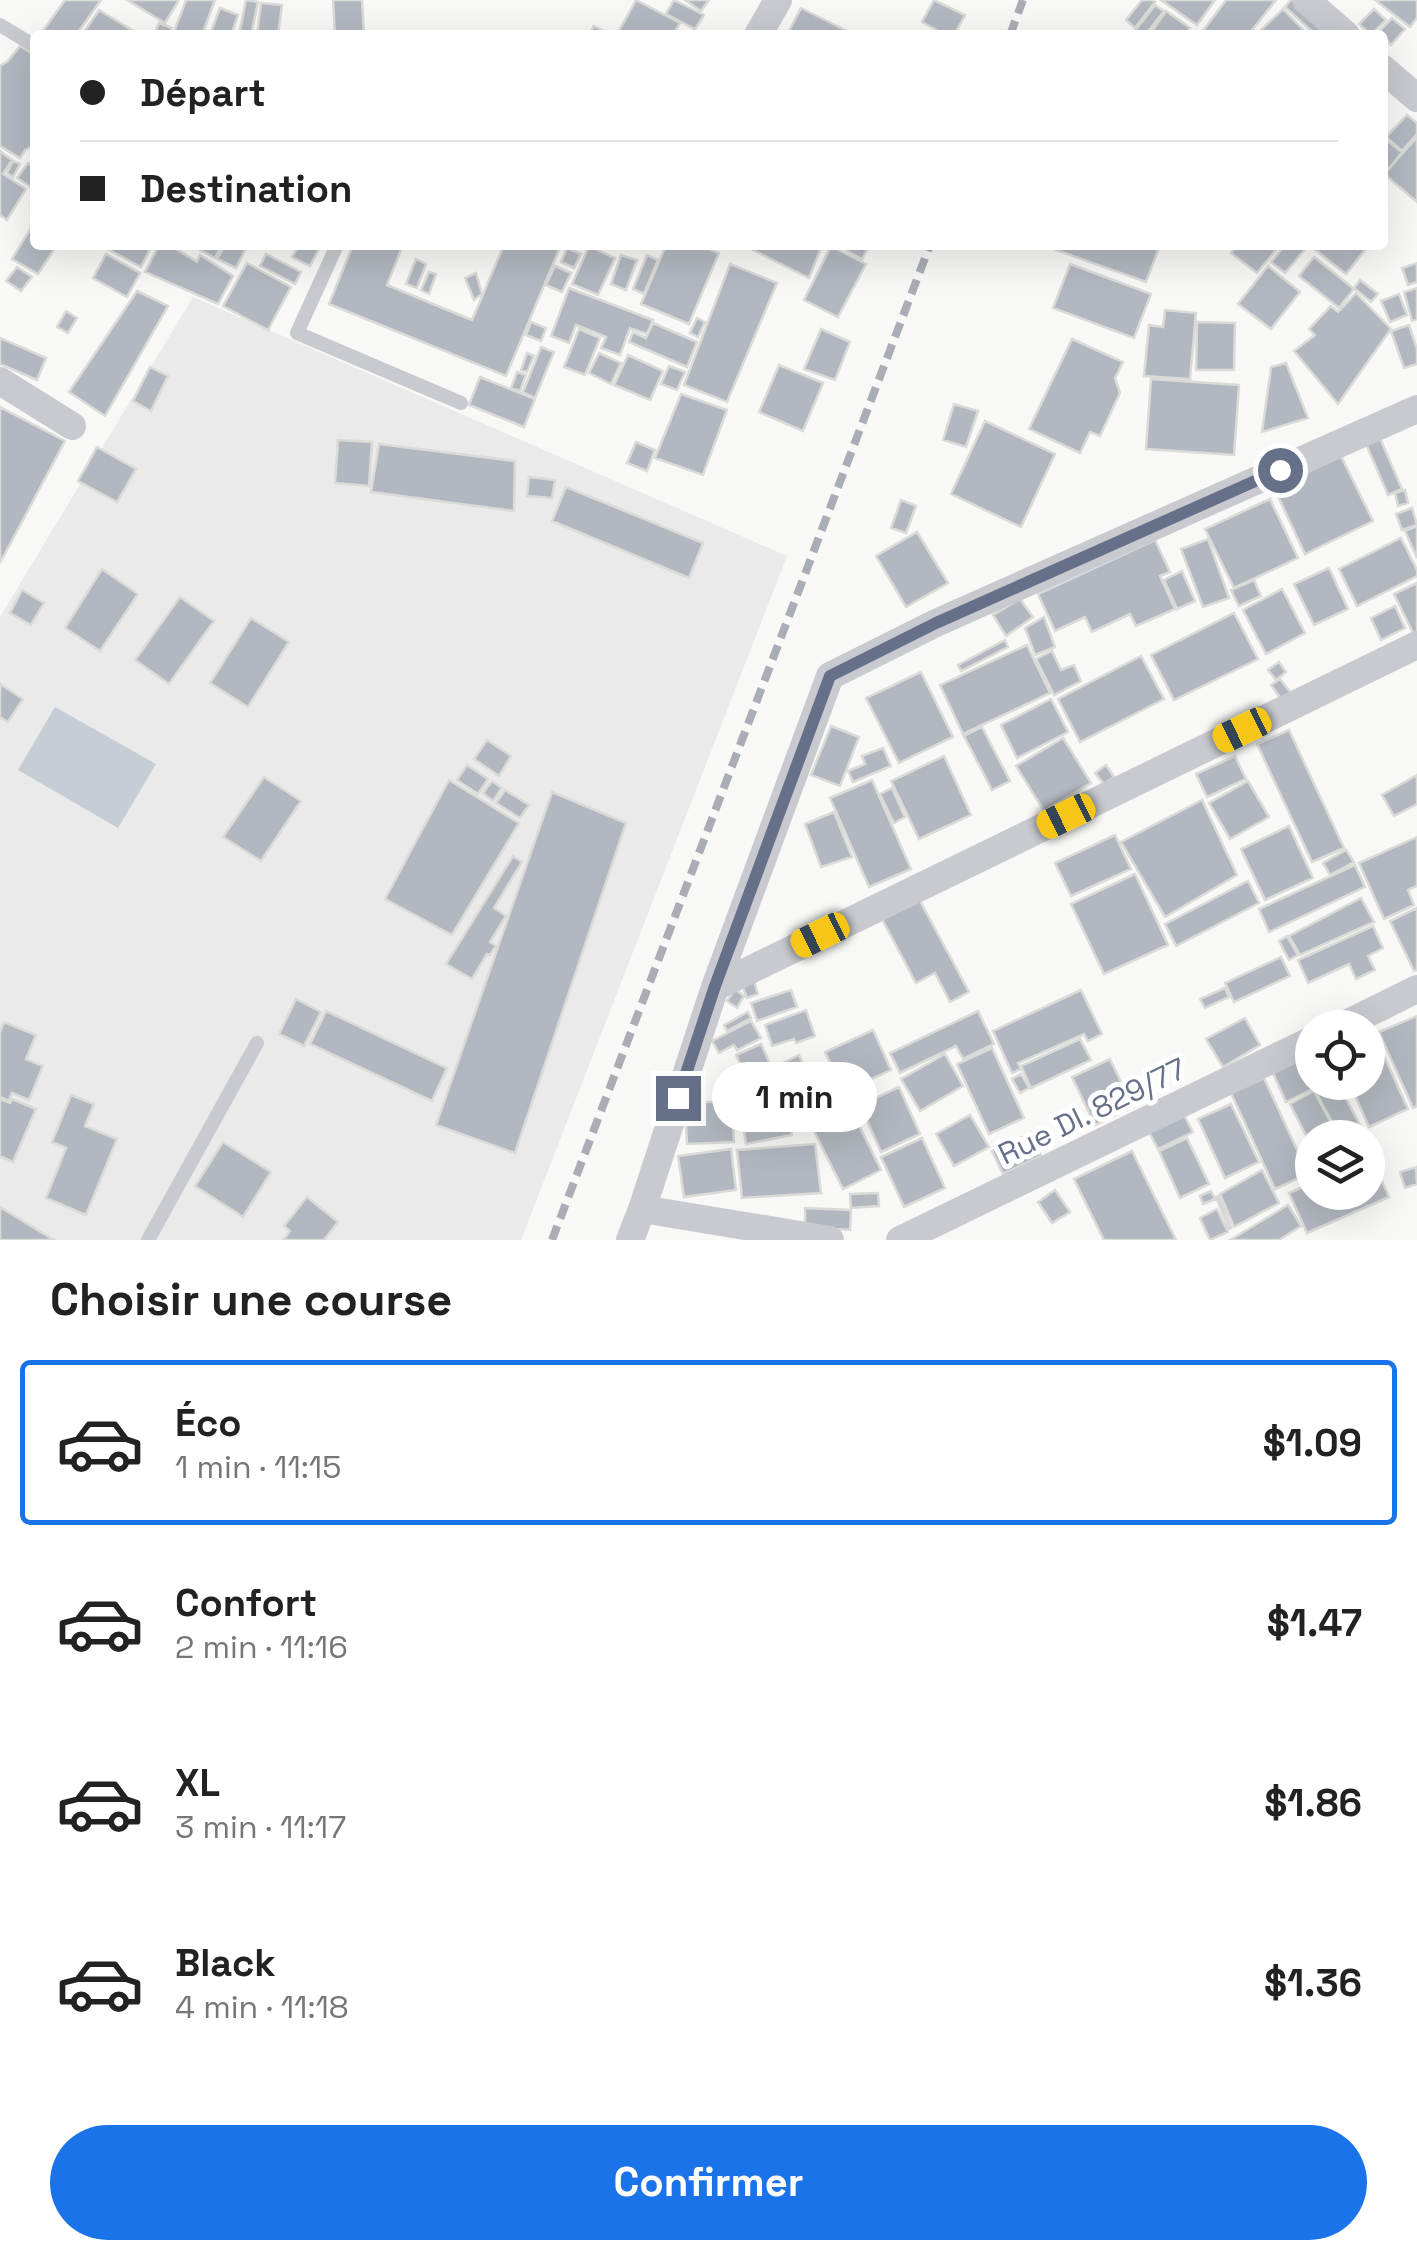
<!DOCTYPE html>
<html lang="fr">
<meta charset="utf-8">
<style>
body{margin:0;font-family:"Space Grotesk",sans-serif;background:#f2f2f2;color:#222;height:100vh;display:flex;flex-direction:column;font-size:38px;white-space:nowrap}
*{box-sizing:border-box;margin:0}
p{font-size:32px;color:#767676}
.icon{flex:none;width:55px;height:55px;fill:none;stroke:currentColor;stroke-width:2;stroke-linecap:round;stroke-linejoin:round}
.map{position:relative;height:1240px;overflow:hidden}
.sheet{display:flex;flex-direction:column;background:#fff;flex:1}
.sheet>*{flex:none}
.top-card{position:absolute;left:30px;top:30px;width:1358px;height:220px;border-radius:10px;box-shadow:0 10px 40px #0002;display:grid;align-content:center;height:220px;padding:0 50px;background:#fff}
.tools{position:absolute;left:1295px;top:1010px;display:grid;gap:20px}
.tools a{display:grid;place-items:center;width:90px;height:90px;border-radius:50%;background:#fff;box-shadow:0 10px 40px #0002;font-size:50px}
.end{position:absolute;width:45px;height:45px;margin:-22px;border:12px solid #667089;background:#fff;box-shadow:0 0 0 5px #fff}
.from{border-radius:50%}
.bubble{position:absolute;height:70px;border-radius:35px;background:#fff;box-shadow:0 10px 40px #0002;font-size:32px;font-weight:600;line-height:70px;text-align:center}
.car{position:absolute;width:30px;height:60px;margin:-30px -15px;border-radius:12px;box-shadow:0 0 8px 2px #0007;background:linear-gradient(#f5c518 24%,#345 0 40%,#f5c518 0 76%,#345 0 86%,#f5c518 0)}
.top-card b{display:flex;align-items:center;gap:35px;height:95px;font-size:38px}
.top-card b+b{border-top:2px solid #e0e0e0}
.top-card i{width:25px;height:25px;background:#222}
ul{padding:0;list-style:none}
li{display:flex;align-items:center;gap:30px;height:165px;margin:0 20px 15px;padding:0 30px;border:5px solid transparent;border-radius:10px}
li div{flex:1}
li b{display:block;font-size:38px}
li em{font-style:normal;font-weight:600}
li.current{border-color:#1a73e8}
li>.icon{width:90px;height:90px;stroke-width:1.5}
h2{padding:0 50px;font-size:45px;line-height:120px}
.cta{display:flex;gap:20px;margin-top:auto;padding:20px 50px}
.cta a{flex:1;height:115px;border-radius:60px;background:#1a73e8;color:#fff;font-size:40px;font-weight:600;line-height:115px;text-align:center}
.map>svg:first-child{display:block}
.built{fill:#e9eae9}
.water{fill:#c7cdd5}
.building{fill:#b3b8c0;stroke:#dadbd8;stroke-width:2.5}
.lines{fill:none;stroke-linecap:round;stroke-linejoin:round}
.service{stroke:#c8cacf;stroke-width:14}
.minor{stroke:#c8cacf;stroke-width:28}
.rail{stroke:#aaadb5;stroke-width:8;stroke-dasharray:15 8;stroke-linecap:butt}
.route{stroke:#667089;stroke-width:12}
.labels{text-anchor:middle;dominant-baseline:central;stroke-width:10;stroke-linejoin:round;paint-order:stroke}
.street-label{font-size:30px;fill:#667089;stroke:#fff}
</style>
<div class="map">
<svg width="1417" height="1240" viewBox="0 0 1417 1240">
<rect width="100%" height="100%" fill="#f8f9f6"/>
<!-- built -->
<path class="built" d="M193,297L787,556L521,1240H0V617Z"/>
<!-- water -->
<path class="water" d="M55,707L156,764L118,828L18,770Z"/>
<!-- building -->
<path class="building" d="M65,0H101L76,35H40Z
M127,0H179L165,23Z
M186,0H215L202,35H173Z
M246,0L258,2L251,35H239Z
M333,0H362L364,35H335Z
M636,0L680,23L673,35H626L619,31Z
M674,0L704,15L695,29L666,14Z
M685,0H709L701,11Z
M934,0L965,15L954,35H946L922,22Z
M1142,0H1152L1155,2L1135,28L1126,20Z
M1161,0H1215L1197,25Z
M1226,0H1276L1248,35H1200Z
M1291,0H1299L1329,28L1322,35H1316L1285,7Z
M1375,0H1417V18L1410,27Z
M261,3L282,5L278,35H257Z
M1155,5L1164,11L1145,35H1141L1135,31Z
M220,8L238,15L231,35H210Z
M801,8L851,33L850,35H787Z
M1283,9L1308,35H1256Z
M1374,9L1386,20L1371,35L1359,24Z
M99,10L140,35H82Z
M1166,11L1190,28L1185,35L1150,34Z
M1392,18L1405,29L1391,45L1382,35L1378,33Z
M159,23L172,28L169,35H154Z
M594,26L612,35H589Z
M20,46L35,55V145L25,150L20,158L0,146V66L8,61Z
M1407,115L1417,123V134L1402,151L1386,137Z
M1417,137V202L1384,174Z
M1385,139L1402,152L1389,169L1382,163V142Z
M0,151L12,160L3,174L26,189L7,220L0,215Z
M13,161L20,164L13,177L7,173Z
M28,163L35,168V190L17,178Z
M35,221V245H57L38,274L12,259Z
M100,245H152L141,267Z
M159,245H170L197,262L200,255L233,276L218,304L145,272Z
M200,245H222L215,258L198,249Z
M225,245L247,246L236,268L217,259Z
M299,245H321L310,266L292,257Z
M353,245H403L387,285L472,320L504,245H561L506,376L329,304Z
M666,245H699L719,253L689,324L641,304Z
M755,245H822L809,278L753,250Z
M850,245H870L862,259L847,251Z
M1058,245H1160L1146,282L1056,250Z
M1237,245H1280L1257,273L1231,253Z
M1285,245H1303L1306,248L1285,273L1271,262Z
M1309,245H1369L1346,274Z
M589,246L615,258L598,295L572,284Z
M831,246L866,264L838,317L804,300Z
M567,248L581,254L574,268L561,262Z
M106,254L140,273L127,297L93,278Z
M266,254L301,272L295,284L260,266Z
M621,255L637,260L626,290L611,284Z
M647,255L658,260L644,294L633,289Z
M1314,257L1354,289L1339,308L1299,276Z
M416,259L426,264L417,288L406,284Z
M247,263L291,287L268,330L223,306Z
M1417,263V282L1408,285L1402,268Z
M730,264L777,283L727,402L684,385Z
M1070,264L1151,294L1134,338L1053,308Z
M555,266L571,273L562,292L546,285Z
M1268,266L1300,292L1271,329L1238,304Z
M17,267L32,277L21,291L6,281Z
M429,272L436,274L429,294L421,290Z
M476,273L482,294L474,300L465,278Z
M1360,280L1378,294L1371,302L1354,288Z
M569,288L653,320L647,334L630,328L620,355L601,348L606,337L576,325L569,343L551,336Z
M1417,288V319L1412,321L1404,292Z
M137,291L168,306L105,416L69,392Z
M1356,293L1391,329L1338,404L1294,351L1315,335L1309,329L1331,306L1338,312Z
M1399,294L1407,315L1390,322L1381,301Z
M1165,310L1196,313L1190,379L1144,376L1149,325L1163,327Z
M66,311L77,318L68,333L57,327Z
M697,318L705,322L698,337L690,333Z
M531,322L546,328L541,341L526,335Z
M1197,322L1235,323L1234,370H1196Z
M653,323L697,342L687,367L629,342L633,332L646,338Z
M1409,325L1417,349V364L1404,368L1391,331Z
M579,329L600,338L585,375L564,367Z
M821,329L850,342L835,380L804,369Z
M0,338L46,358L37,380L0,364Z
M1072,339L1123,362L1115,378L1120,393L1100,436L1090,432L1080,453L1029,429Z
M541,347L554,352L535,398L523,392Z
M527,353L534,356L527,372L521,370Z
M599,353L621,363L611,384L589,373Z
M628,355L663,371L650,400L614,385Z
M1286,363L1308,418L1262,432L1271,367Z
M779,365L823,383L803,431L759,412Z
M669,366L685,372L677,390L661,384Z
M150,367L168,376L151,411L133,401Z
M517,372L526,375L520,391L511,388Z
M480,377L535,399L524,427L469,405Z
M1151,379L1239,385L1234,455L1146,449Z
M681,394L727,410L703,475L655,458Z
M954,404L978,411L966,447L943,440Z
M0,407L65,441L0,563Z
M985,421L1055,454L1021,527L951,494Z
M1380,438L1402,489L1388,495L1366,444Z
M338,440L372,442L369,486L335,483Z
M636,442L655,450L647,471L627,463Z
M379,444L515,461L514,511L371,492Z
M97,447L136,469L117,502L78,481Z
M1341,456L1373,521L1305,554L1274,488Z
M529,477L555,480L552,498L527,496Z
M566,487L703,543L689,578L552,521Z
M1405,490L1408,503L1398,506L1395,493Z
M1270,499L1298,558L1234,588L1205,529Z
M901,500L916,506L906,533L891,528Z
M1412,508L1417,525L1402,530L1396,514Z
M1417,526V558L1405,531Z
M917,532L948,583L906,607L876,556Z
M1401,538L1417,570V576L1357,606L1339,569Z
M1208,539L1229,598L1203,607L1181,549Z
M1155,540L1170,572L1160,576L1175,609L1136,626L1130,614L1092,632L1085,617L1055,631L1038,594Z
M1329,568L1348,609L1314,625L1294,584Z
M102,569L138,594L100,651L65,628Z
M1182,571L1195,601L1177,609L1164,580Z
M1254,580L1261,596L1239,606L1231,590Z
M1417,583V636L1415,637L1394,594Z
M1282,589L1305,633L1266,654L1243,610Z
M22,590L44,603L31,625L10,613Z
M180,597L214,621L169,684L135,660Z
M1020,599L1033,617L1006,636L993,615Z
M1395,606L1405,628L1381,640L1371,618Z
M1234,613L1258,659L1174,700L1151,655Z
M1044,617L1055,647L1035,655L1025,628Z
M251,618L289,642L248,707L210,683Z
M1005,640L1008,647L961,671L958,665Z
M1027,645L1050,693L963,734L940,685Z
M1052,651L1061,670L1074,665L1081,681L1054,695L1036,659Z
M1141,656L1164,699L1080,742L1058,699Z
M1279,662L1286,672L1276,680L1268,670Z
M921,672L953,737L899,763L866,698Z
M1280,679L1291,693L1281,699L1271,685Z
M0,684L23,699L8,722L0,717Z
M1051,699L1068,732L1017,758L1001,725Z
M831,726L859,737L840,786L811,775Z
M982,727L1010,781L992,790L964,736Z
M1289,730L1344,848L1312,862L1257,744Z
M1063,738L1091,783L1044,811L1016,766Z
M487,740L511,756L499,776L474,759Z
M883,748L891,766L853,782L848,771L865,764L862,756Z
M944,756L971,815L919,839L891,781Z
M1235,756L1246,779L1207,797L1196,774Z
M467,765L488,779L478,794L457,780Z
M1106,765L1114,777L1104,784L1095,773Z
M1417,775V804L1394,816L1382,795Z
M264,777L301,801L261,861L223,837Z
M449,780L519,823L452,935L385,899Z
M872,780L911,869L869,887L830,798Z
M492,781L502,788L493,801L483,793Z
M1248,781L1269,817L1230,839L1209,803Z
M892,788L905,817L894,823L880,794Z
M505,790L529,805L520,818L496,803Z
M552,792L626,823L515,1153L436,1125Z
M1202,800L1237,875L1165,917L1121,842Z
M834,812L852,857L821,867L805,824Z
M1289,826L1313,878L1265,900L1241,849Z
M1115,835L1131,869L1071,896L1055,863Z
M1417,837V886L1408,890L1414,905L1384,919L1359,863Z
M1346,850L1354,862L1330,875L1323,863Z
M513,856L522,862L494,908L506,916L490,942L496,946L490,955L487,954L472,979L446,964Z
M1355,865L1365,887L1269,932L1259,909Z
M1135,874L1168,945L1104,974L1071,904Z
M1248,881L1259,903L1176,946L1165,924Z
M1361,898L1374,922L1300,955L1289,936Z
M919,899L969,992L950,1002L935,973L916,983L882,919Z
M1417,908V970L1414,971L1390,921Z
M1373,926L1383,948L1368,956L1375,970L1356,979L1349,964L1308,983L1298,960Z
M1287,936L1298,955L1289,960L1279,941Z
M1281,957L1290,976L1234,1002L1225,983Z
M754,981L758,994L747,998L742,985Z
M1225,988L1229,997L1205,1008L1200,999Z
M735,989L744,996L737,1008L727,1001Z
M791,990L797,1007L757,1021L751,1003Z
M1081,990L1102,1034L1088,1041L1084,1034L1018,1063L1021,1069L1012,1073L993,1031Z
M296,999L321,1012L304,1046L279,1034Z
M806,1010L815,1036L796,1043L794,1039L772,1046L765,1025Z
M326,1011L447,1068L432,1101L310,1044Z
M978,1011L994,1044L963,1059L956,1046L900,1073L890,1053Z
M748,1012L751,1018L727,1031L724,1025Z
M1417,1016V1106L1413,1108L1379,1032Z
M1245,1018L1260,1045L1223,1067L1206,1039Z
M751,1021L761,1038L737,1050L734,1045L719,1053L712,1041Z
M4,1022L36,1035L26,1059L43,1066L29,1100L12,1093L9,1101L0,1097V1032Z
M873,1030L891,1070L844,1092L825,1052Z
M1375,1036L1408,1109L1369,1127L1349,1082H1368V1040Z
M1080,1039L1091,1060L1031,1088L1021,1066Z
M761,1044L777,1079L752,1091L736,1055Z
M992,1048L1024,1118L989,1134L957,1064Z
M945,1054L963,1086L920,1111L901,1079Z
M1312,1054V1082H1327L1286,1102L1273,1073Z
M799,1055L813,1085L828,1077L840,1102L800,1120L775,1067Z
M1110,1059L1133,1107L1095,1125L1072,1077Z
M1021,1074L1029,1088L1020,1093L1012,1079Z
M1264,1078L1308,1174L1275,1189L1231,1093Z
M1331,1082H1337L1367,1138H1341L1315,1091Z
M899,1087L920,1134L881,1152L860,1105Z
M785,1091L792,1135L746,1144L739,1099Z
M1314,1091L1339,1138H1312V1147L1290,1104Z
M71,1095L94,1104L85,1126L117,1139L86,1215L46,1198L66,1148L52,1142Z
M0,1099L10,1103L12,1099L36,1109L13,1162L0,1156Z
M732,1101L734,1142L687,1144L685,1103Z
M1231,1104L1259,1162L1225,1178L1198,1119Z
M850,1107L881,1170L843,1189L812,1127Z
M970,1115L989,1147L954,1166L936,1134Z
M1184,1115L1193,1132L1158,1149L1149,1132Z
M1031,1133L1041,1156L1003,1174L992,1151Z
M922,1138L945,1188L904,1207L881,1157Z
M1187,1138L1209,1184L1180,1198L1159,1151Z
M223,1142L271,1172L243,1217L195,1186Z
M815,1144L821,1193L742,1198L737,1150Z
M731,1149L736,1190L684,1197L678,1156Z
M1132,1151L1176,1240H1104L1074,1179Z
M1371,1157L1389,1197L1307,1233L1289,1193L1312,1183V1192H1368V1158Z
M1416,1167L1417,1184L1405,1188L1400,1172Z
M1262,1170L1279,1203L1234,1227L1220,1194Z
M1055,1190L1070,1212L1052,1223L1038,1202Z
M1211,1191L1215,1199L1203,1204L1200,1196Z
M878,1193L879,1206L851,1208L850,1194Z
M1219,1196L1231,1228L1229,1229L1216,1197Z
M307,1197L338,1222L324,1240H283L290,1231L284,1226Z
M1288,1205L1301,1226L1279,1240H1230Z
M0,1207L54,1240H0Z
M805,1208L851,1210L850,1230L805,1227Z
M1217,1209L1228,1232L1210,1240L1200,1218Z"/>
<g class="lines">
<!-- service -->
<path class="service" d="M0,25L35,46
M337,245L297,333L461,403
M148,1240L257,1043"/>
<!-- minor -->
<path class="minor" d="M1306,0L1346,35
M758,35L778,0
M1382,68L1417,98
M0,381L72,426
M715,987L1417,645
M1338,1028L1417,989
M642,1209L830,1240
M630,1240L642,1209L715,987L830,676L936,623L1417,409
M900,1240L1312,1040"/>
<!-- rail -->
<path class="rail" d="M1010,35L1023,0
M552,1240L930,245"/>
</g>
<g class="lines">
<!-- route -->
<path class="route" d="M678,1098L715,986L830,676L936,623L1280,470"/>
</g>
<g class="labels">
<!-- street labels -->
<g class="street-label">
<text transform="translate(1092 1111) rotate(-26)">Rue DI. 829/77</text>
</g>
</g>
</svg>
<div class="tools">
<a><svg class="icon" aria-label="locate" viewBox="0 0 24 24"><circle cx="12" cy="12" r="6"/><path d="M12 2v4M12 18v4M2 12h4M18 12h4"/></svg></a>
<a><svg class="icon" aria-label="layers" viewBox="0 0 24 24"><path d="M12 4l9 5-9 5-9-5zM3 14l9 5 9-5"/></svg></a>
</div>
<i class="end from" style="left:1280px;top:470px"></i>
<i class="end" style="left:678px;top:1098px"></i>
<div class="bubble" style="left:712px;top:1062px;width:165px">1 min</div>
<i class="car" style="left:1242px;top:730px;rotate:244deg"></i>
<i class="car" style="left:1066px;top:816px;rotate:244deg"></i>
<i class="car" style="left:820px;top:935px;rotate:244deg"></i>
<div class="top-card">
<b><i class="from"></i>Départ</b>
<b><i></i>Destination</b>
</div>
</div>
<section class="sheet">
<h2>Choisir une course</h2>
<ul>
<li class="current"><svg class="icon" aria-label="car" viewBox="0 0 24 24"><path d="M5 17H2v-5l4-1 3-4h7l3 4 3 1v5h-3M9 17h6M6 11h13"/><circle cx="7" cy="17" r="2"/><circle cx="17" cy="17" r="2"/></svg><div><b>Éco</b><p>1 min · 11:15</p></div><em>$1.09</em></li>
<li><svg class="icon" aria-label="car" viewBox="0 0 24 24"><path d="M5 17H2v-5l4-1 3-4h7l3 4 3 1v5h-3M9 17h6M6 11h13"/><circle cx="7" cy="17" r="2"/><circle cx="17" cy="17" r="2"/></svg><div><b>Confort</b><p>2 min · 11:16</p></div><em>$1.47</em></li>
<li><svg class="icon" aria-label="car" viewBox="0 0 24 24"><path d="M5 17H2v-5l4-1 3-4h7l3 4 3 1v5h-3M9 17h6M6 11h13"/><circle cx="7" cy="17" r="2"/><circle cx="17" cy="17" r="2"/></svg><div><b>XL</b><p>3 min · 11:17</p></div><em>$1.86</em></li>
<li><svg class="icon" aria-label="car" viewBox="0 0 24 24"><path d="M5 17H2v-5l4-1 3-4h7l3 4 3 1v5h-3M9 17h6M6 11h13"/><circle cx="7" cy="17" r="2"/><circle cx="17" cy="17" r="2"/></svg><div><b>Black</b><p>4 min · 11:18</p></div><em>$1.36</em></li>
</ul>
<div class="cta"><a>Confirmer</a></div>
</section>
